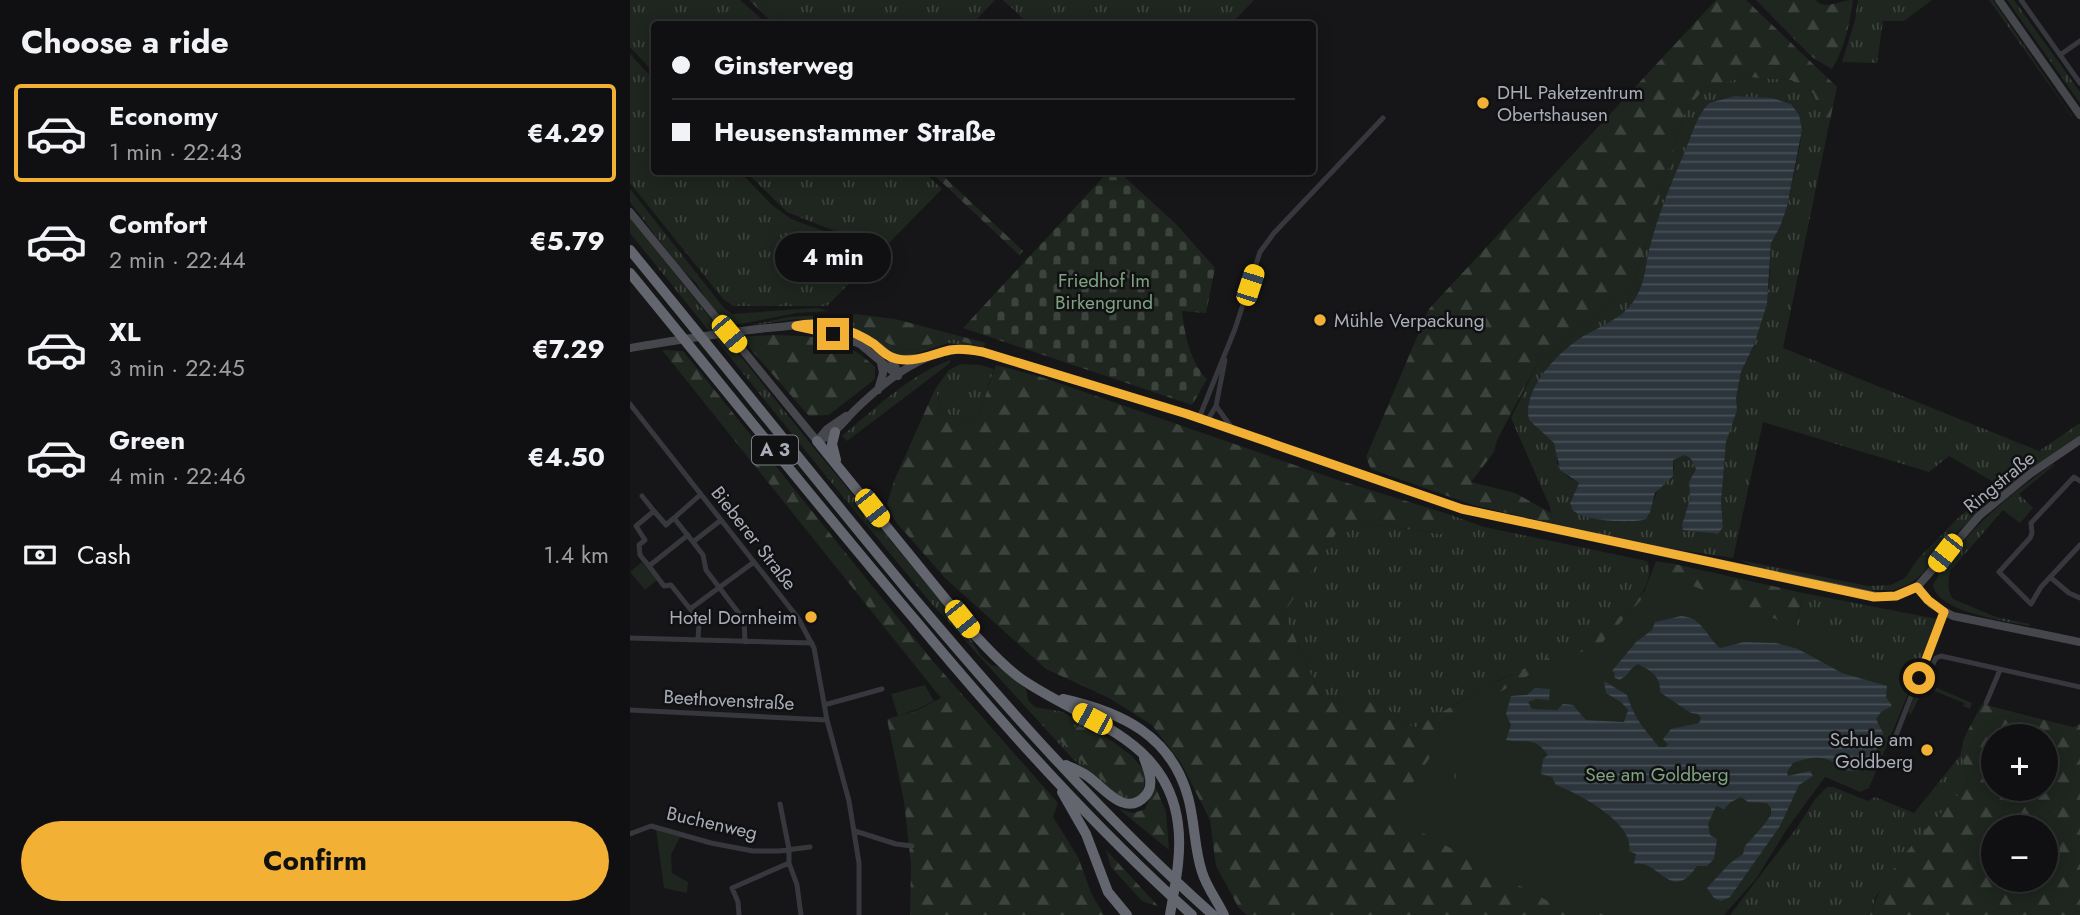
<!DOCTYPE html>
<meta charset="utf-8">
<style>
body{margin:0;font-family:Jost,sans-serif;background:#1e1e20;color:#f1f3f6;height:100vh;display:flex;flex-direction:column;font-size:26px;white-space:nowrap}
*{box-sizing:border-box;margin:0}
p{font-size:23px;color:#9c9d9f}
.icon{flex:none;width:38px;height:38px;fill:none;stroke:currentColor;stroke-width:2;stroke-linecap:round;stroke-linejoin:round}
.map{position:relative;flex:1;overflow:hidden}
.details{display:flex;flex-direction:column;background:#101012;width:630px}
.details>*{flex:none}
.guide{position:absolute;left:21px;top:21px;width:665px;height:154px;border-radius:7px;box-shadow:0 4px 18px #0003,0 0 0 2px #303032;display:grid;align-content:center;height:154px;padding:0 21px;background:#101012}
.buttons{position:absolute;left:1351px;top:724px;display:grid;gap:14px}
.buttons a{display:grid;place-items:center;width:77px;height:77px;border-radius:50%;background:#101012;box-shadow:0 4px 18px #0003,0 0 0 2px #303032;font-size:35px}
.end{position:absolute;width:32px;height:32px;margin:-16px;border:9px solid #f2b134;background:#111;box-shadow:0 0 0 4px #111}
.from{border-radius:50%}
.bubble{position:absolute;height:49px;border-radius:24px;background:#101012;box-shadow:0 4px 18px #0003,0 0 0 2px #303032;font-size:23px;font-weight:700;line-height:49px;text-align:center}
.car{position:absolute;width:21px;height:42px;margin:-21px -10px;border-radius:9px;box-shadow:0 0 5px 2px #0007;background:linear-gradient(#f5c518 24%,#345 0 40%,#f5c518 0 76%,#345 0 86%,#f5c518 0)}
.guide b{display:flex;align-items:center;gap:24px;height:66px;font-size:26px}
.guide b+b{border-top:2px solid #303032}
.guide i{width:18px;height:18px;background:#f1f3f6}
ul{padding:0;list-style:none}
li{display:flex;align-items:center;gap:21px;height:98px;margin:0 14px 10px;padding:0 7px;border:4px solid transparent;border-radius:7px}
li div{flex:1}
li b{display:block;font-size:26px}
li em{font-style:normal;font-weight:700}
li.selected{border-color:#f2b134}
li>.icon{width:63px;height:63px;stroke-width:1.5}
h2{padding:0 21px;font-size:32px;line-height:84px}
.pay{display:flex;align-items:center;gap:18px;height:77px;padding:0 21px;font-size:26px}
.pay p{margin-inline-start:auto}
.button{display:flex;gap:14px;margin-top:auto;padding:14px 21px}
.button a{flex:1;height:80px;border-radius:42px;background:#f2b134;color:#111;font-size:28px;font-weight:700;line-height:80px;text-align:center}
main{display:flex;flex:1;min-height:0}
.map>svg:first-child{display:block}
.grass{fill:url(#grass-tufts);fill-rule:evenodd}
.forest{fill:url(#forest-firs);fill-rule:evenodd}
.cemetery{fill:url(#cemetery-stones)}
.park{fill:#1e261f}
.water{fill:url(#water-rules)}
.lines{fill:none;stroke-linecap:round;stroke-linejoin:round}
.stream{stroke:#2c353c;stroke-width:2}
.street{stroke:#37383d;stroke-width:5}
.secondary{stroke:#45474d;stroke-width:8}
.highway{stroke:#63666e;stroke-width:10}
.route{stroke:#f2b134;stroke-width:9}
.poi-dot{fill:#f2b134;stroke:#111113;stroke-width:2.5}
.labels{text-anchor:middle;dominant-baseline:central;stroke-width:5;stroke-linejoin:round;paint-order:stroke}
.shield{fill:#111113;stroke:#7b7e86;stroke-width:2}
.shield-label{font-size:18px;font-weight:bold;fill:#a8adb8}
.poi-label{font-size:19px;fill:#a8adb8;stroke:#111113;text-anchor:start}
.park-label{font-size:19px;fill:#7fa381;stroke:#111113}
.street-label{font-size:19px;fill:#a8adb8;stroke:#111113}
</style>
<main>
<section class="details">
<h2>Choose a ride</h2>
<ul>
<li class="selected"><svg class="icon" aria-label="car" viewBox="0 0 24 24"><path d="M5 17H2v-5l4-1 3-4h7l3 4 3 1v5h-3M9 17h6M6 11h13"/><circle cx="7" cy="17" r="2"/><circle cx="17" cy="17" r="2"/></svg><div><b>Economy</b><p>1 min · 22:43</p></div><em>€4.29</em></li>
<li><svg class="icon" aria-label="car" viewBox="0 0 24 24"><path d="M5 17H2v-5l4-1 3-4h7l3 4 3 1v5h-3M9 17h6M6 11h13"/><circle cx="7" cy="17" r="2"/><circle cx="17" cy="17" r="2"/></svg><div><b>Comfort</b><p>2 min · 22:44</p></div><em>€5.79</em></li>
<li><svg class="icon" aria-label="car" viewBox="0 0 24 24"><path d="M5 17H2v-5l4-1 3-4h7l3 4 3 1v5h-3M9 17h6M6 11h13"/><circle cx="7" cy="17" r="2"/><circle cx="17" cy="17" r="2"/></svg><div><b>XL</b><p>3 min · 22:45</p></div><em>€7.29</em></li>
<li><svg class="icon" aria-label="car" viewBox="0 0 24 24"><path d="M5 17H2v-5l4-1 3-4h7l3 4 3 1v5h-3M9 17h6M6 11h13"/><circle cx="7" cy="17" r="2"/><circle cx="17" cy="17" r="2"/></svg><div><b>Green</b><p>4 min · 22:46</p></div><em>€4.50</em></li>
</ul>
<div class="pay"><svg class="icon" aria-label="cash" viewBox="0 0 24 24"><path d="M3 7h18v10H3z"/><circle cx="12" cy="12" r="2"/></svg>Cash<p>1.4 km</p></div>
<div class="button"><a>Confirm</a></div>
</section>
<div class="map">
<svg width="1450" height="915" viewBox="0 0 1450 915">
<defs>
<pattern id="grass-tufts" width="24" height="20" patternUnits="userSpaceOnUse" patternTransform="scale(1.75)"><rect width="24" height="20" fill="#1e261f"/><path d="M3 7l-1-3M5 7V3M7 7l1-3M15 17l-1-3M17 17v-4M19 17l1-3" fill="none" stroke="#3c433d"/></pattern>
<pattern id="forest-firs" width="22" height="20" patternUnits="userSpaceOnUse" patternTransform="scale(1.75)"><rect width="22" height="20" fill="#1e261f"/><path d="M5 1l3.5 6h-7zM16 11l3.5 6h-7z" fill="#3c433d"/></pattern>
<pattern id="cemetery-stones" width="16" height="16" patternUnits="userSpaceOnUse" patternTransform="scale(1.75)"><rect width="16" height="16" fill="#1e261f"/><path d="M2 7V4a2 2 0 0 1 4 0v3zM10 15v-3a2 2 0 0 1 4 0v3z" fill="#3c433d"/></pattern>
<pattern id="water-rules" width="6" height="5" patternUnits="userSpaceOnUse" patternTransform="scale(1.75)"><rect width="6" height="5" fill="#2c353c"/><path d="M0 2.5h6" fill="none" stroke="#485056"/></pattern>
</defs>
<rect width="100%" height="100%" fill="#161618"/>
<!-- grass -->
<path class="grass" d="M0,0H110L137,24H24V73L0,47Z
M133,0H365L342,24H159Z
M373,0H624L601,24H399Z
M1228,0H1302L1274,21H1253L1247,63L1212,62L1225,20Z
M1359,0H1363L1450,128Z
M1377,0H1384L1450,92V103Z
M0,54L24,80V172H110L142,205L161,219L221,241L222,238L157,212L116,172H294L312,189L197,306H103L93,299L0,183Z
M1115,77L1161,80L1183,93L1198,130L1153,348L1409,451L1450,423V435L1369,494L1321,538L1292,574L1281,583L1265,590H1237L1125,567L1110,560L1238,586L1261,585L1275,578L1288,559L1326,520L1367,484L1319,456L1299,472L1133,422L1103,558L1023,546L923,524L920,507L881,418L910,359L1003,286L1056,109L1076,87ZM1105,96L1142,98L1161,104L1172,130L1170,145L1157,207L1150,227L1141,243L1139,287L1124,346L1111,372L1096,442L1091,503L1093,527L1083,534L1069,530L1056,531L1052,525L1060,499L1059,482L1066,469L1061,459L1055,455L1043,460L1044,469L1038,480L1029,487L1024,500L1000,522C983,521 945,521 940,502L949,483L938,477L927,464V450L924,443L899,420C892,391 924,357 946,341C964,328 990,321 1003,302C1017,281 1014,268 1020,246C1028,215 1040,185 1053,156C1061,138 1065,118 1079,103Z
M0,189L94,308L102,314L186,308L198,311L166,313L116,323L99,325L77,301L67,284L48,265L0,202Z
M0,218L184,448L337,633L351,656L361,665L371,668L396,689L398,700L405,707L433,712L483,742L502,756L516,773L513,793L502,800L483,794L442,758L301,603L196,476L0,233Z
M193,315L225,323L264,347L277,350L289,349L309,341L322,339L353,347L318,343L276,357H268L203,323L167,319L117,326L159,317Z
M320,360V363L217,441L212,436C247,407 278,376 320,360Z
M331,364L351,365L364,369L347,420L314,414L305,389L319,370Z
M1423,464L1424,465L1389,494L1403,508L1390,523L1373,510L1320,571C1318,580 1317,591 1323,599L1366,617L1400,624L1399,626C1376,621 1307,612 1303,585C1330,534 1377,497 1423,464Z
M818,514L854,527L1017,561C1030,587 986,624 966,636C933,656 893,667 859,685C833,699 809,714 784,728L747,702H716L690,695L654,613L706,532L748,525L811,534Z
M1173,593L1307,619L1284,677L1164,638Z
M1291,681L1342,703L1340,709L1333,706L1334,703L1302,690V687L1296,684L1281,714L1278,712Z
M1330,756H1332L1338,784L1305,821L1246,896L1240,915H1100L1168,826L1186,798L1197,787H1203L1238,801L1245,797L1284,813Z"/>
<!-- forest -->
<path class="forest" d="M119,0H133L159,24H144Z
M1086,0H1116L1207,87L1198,130L1183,93L1161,80L1115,77L1076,87L1056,109L1003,286L910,359L867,440L864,452L841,482L885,493L921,513L923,524L843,505L741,469L736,457L799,309Z
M1126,0H1185C1197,11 1208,0 1223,0C1220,23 1214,50 1202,69L1182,57Z
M301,172H309L393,251L389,255Z
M225,314L265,319L356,343L353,347L322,339L309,341L289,349L277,350L264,347L225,323L193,317Z
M143,335C187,336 212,336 245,367V379L199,415L179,416L110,337Z
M32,350L53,351L301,659L428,803L423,817L448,857L462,895L474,915H280L281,865L274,801L257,719L286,711L311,698Z
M366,365L411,377L708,480L818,514L812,534L748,525L707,532L654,613L690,695L716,702H747L784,728L859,685L967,635L998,610L1013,592L1018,594L1029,564L1040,563L1173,593L1164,638L1021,915H617L609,908L586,866L580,820L551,763L522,725L479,698L416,669L315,578L266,522L257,504L264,481L305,389L314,414L347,420Z
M1352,704L1443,727L1450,724V915H1240C1255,867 1304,821 1338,784L1332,756H1330L1334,738ZM1363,737H1416V789H1363ZM1363,828H1416V880H1363Z
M450,726C474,740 497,753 514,775C511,793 507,799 488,794L429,740L433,730Z
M525,786L536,812L539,850L489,809L504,813L515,809Z
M476,850L529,907L512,901L481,867Z"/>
<!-- cemetery -->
<path class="cemetery" d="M478,172H489L546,224L585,268L576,313L552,311C554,333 561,364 577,379L562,405L333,328Z"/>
<!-- park -->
<path class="park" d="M1026,561L1038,563L1028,569V572L1286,675L1239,788L1230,792L1195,777L1157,829L1126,879L1094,915H977L918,901L761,816L826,718L921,662L969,646L1011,600Z
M12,562L27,580L15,590L0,572Z
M295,685L304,701L288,709L268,716L261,694Z
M26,830L50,837L41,855L42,873L58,882L57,893L34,888Z"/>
<!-- water -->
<path class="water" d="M1105,96L1142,98L1161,104L1169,115L1172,130L1157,207L1150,227L1141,243L1137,304L1124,345L1111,372L1106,398L1107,410L1096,442L1091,503L1093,527L1088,534L1053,530L1052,525L1060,499L1059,482L1066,469L1061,459L1055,455L1043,460V476L1025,493L1020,512L1016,519C1003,524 956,521 945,512C941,509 942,507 940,503L949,483L930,470L924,443L899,420C892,391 924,357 946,341C964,328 990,321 1003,302C1017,281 1014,268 1020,246C1028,216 1040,185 1053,156C1061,138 1065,118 1079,103Z
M1051,616C1072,617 1075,635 1090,648L1114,642L1146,643L1168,649L1212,673L1257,686L1256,697L1262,706L1251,712L1246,719L1253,733C1249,749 1240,761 1227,771C1213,773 1210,765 1199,760C1189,755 1173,759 1163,763L1157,772L1158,776L1180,771L1183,776L1169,785L1150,826L1100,897L1091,901L1084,898L1077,888L1099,864L1113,854L1115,846L1133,826L1141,815V808L1137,803L1118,802L1111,797L1101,802L1094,809L1086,806L1078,824L1080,835L1087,839L1084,859L1077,866H1067C1041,905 1029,858 1004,864L1006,854L999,851C1006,824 948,793 926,785L922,777L911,774L913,759L918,755C903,735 897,744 876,740L881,725L876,714L881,696L897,695L905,688L920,689L919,700L906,699L898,702L902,709L927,710L933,704L943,705L956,720L994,722L998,710L991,702L976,693L974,681L997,695C1005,720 1013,727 1029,747H1036L1038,744L1033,739L1041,729L1069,723L1071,718L1068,714L1061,713L1034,695L1030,692C1031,676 1021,671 1008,664C999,668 998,677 989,680L984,677L985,673L982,671L1006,642L1022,630L1025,622Z"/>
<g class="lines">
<!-- stream -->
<path class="stream" d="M825,778V774"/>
<!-- street -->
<path class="street" d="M1391,0L1450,83
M1430,55L1450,41
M0,404L168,618L184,648L197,720L219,801L229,863V915
M586,406L602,428
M569,418L605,329L630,252L644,233L753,118
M577,421L586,406L595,360
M1450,481L1444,477L1401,523L1402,533L1400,538L1369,572L1401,604L1411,587L1450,545
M70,495L44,518L63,542L91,520
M12,496L24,511
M44,518L36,525L24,511L6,526L15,540L9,545L10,555L19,566L58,535
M63,542L73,555L76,570L114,620L115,642
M19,566L34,586L41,585L65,615L69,623L68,640
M1420,577L1439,593L1450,598
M60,609L124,562
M0,638L182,643
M1300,670L1306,658L1311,656L1450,687
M1356,703L1370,670
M194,705L252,689
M0,710L197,720
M1263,743L1314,612
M150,804L159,849V863
M225,831L266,844L282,846
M0,834L21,826L81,843L123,851H149L180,847
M159,863L167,885L171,915
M109,915L108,902L102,888L159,863"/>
<!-- secondary -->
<path class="secondary" d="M1369,0L1450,115
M0,212L187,441
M169,327L203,334L230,344L268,376
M0,348C49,340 99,331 149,327C162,326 175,323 187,324C214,326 264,344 268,376
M257,355L271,359L292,358
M248,390L253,373L251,363
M187,441C205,435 212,423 225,410C256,380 298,345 344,350L557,414L832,509L1251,597L1266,596L1287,587L1349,516L1400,474L1450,440
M187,441L197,429L216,416
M1287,587L1301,604L1323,616L1450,642"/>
<!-- highway -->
<path class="highway" d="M0,250C93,363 184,478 278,591C373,704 472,816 583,915
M0,273C95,389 189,507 286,621C372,724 462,825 562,915
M205,432L202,444L206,460
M187,441L343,633C358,649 372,665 390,678C451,721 537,736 548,824C552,854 545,885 540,915
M433,699C491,712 541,735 558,797C565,822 564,848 572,872C577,888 587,900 594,915
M436,765C442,768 450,771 456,775C472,785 495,820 516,795C525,784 518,769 514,758
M432,792L456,834L478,892L497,915"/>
</g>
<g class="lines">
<!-- route -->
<path class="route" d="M203,334L166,326C192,320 222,329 244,344C251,350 257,357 267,359C286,363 302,354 320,350C331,348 342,350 353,352L557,414L832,509L1244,597L1266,596L1287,587L1298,600L1314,612L1289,678"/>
</g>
<!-- markers -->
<g class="poi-dot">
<circle cx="853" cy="103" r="7"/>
<circle cx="690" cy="320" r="7"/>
<circle cx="181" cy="617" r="7"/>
<circle cx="1297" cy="750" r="7"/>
</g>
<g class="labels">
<!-- shield labels -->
<rect class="shield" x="122" y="435.5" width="46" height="29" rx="5"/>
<g class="shield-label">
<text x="145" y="450">A 3</text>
</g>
<!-- poi labels -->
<g class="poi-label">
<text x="867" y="92">DHL Paketzentrum<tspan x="867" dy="22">Obertshausen</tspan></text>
<text x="704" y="320">Mühle Verpackung</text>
<text x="167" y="617" text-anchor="end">Hotel Dornheim</text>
<text x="1283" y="739" text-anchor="end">Schule am<tspan x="1283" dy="22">Goldberg</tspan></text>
</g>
<!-- park labels -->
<g class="park-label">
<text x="474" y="280">Friedhof Im<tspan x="474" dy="22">Birkengrund</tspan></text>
<text x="1027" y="774">See am Goldberg</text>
</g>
<!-- street labels -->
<g class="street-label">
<text transform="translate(1369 482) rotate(-39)">Ringstraße</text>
<text transform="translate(124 538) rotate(52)">Bieberer Straße</text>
<text transform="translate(99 700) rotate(3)">Beethovenstraße</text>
<text transform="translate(82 823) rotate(13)">Buchenweg</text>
</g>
</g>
</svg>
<div class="buttons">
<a>+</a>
<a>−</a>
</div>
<i class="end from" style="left:1289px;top:678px"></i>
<i class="end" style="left:203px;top:334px"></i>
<div class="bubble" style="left:145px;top:233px;width:116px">4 min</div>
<i class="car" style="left:620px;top:285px;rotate:18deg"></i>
<i class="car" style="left:99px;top:334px;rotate:140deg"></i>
<i class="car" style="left:242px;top:508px;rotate:142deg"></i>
<i class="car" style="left:1315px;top:553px;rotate:218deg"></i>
<i class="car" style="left:332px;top:619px;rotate:141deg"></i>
<i class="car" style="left:462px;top:719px;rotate:298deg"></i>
<div class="guide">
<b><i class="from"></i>Ginsterweg</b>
<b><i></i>Heusenstammer Straße</b>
</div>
</div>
</main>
